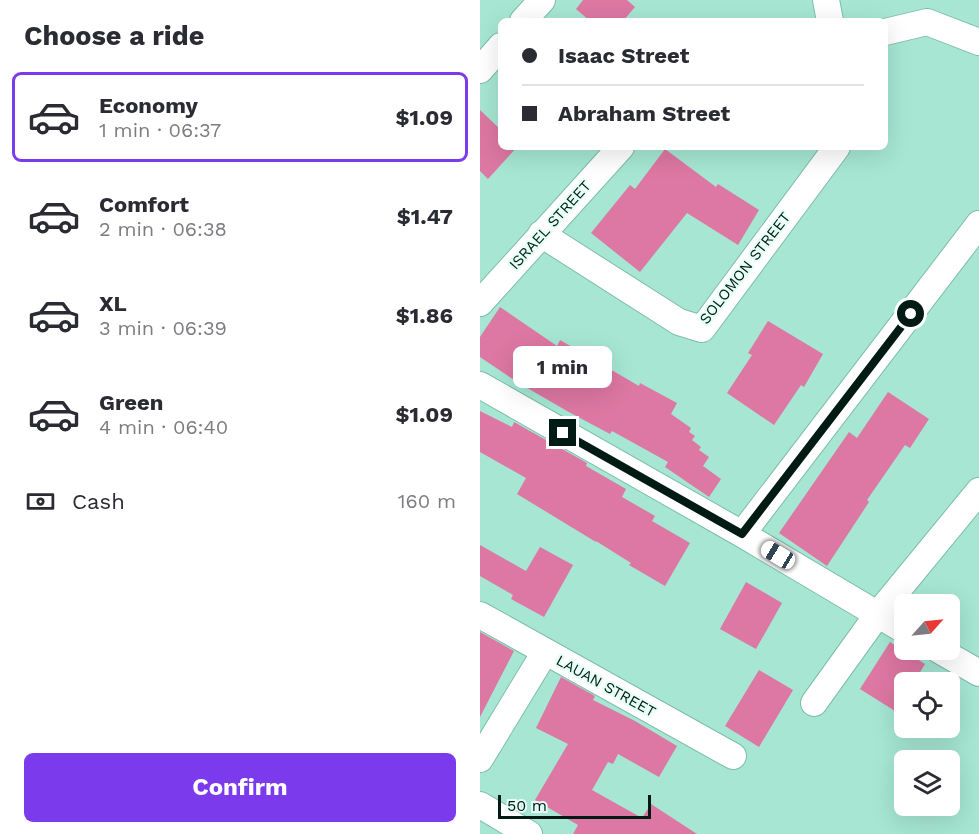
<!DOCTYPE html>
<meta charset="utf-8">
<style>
body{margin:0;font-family:"Work Sans",sans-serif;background:#f2f2f3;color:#2b2b33;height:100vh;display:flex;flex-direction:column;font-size:22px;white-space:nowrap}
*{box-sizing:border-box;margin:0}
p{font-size:20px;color:#7c7c81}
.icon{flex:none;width:33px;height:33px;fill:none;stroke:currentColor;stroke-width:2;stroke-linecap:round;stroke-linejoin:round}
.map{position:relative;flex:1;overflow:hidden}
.side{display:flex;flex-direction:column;background:#fff;width:480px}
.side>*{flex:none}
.guide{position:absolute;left:18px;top:18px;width:390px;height:132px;border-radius:9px;box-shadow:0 6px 24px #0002;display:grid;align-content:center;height:132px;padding:0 24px;background:#fff}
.needle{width:39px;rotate:63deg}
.controls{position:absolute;left:414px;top:594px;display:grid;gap:12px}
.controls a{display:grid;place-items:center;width:66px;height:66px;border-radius:9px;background:#fff;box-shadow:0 6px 24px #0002;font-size:30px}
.scale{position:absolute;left:18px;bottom:15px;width:153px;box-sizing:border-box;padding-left:6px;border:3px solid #011b14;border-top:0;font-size:16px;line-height:21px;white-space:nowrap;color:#011b14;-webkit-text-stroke:4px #e5fef6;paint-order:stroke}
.end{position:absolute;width:27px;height:27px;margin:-14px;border:8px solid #011b14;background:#fff;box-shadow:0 0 0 3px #fff}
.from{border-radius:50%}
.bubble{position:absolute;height:42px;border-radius:9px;background:#fff;box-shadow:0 6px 24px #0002;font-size:20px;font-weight:700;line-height:42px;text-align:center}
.car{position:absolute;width:18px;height:36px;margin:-18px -9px;border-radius:8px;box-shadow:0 0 4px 2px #0007;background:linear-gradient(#fff 24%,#345 0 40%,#fff 0 76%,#345 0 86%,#fff 0)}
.guide b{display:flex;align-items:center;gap:21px;height:57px;font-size:22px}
.guide b+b{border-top:2px solid #e1e1e2}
.guide i{width:15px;height:15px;background:#2b2b33}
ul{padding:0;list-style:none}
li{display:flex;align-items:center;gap:18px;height:90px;margin:0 12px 9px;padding:0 12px;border:3px solid transparent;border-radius:9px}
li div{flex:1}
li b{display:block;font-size:22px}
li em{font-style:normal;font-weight:700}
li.selected{border-color:#7c3aed}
li>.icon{width:54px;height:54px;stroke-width:1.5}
h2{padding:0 24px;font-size:27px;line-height:72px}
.pay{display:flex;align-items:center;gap:15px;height:66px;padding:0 24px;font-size:22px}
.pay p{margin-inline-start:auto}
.cta{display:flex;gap:12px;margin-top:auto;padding:12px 24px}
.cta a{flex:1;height:69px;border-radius:9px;background:#7c3aed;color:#fff;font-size:24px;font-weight:700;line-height:69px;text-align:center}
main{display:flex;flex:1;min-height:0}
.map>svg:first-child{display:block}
.building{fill:#dd77a3}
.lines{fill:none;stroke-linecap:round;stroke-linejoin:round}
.minor-casing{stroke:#7dbdaa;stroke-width:28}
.minor{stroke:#fff;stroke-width:26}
.route{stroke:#011b14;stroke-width:8}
.labels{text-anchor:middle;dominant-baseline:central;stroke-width:4.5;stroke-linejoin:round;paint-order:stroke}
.street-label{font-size:15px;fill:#011b14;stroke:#e5fef6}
</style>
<main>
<section class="side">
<h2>Choose a ride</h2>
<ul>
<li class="selected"><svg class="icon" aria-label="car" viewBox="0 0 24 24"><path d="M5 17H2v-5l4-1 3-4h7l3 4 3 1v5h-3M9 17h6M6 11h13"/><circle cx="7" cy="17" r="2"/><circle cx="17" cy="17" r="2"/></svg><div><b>Economy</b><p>1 min · 06:37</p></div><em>$1.09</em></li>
<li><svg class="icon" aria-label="car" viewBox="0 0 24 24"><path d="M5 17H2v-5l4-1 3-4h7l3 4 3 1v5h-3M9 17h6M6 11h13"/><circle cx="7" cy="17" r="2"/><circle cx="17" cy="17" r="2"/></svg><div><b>Comfort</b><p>2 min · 06:38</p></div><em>$1.47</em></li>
<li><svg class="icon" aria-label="car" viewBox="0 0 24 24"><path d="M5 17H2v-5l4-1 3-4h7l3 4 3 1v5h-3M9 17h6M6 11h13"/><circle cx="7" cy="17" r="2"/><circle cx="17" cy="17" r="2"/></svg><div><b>XL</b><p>3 min · 06:39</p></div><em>$1.86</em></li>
<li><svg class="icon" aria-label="car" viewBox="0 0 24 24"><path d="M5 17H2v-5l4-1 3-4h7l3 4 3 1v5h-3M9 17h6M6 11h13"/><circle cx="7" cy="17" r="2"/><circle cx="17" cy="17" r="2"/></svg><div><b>Green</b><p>4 min · 06:40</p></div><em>$1.09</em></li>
</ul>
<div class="pay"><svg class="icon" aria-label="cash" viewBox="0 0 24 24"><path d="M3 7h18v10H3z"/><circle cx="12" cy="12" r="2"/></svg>Cash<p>160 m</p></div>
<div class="cta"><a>Confirm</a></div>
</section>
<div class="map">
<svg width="499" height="834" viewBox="0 0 499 834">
<rect width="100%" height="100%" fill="#a6e6d3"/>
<!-- building -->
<path class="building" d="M103,0H147L155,7L143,21H110L96,9Z
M0,110L21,130V147H37L8,179L0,171Z
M185,149L236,187L238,184L279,210L258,245L207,213L160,272L111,233L150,185L155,189Z
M20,307L77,346L80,340L159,386L160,383L197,403L191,414L211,428L209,432L215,436L212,440L221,447L219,450L229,457L223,466L241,479L229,497L185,467L188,462L132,431L130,434L87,411L37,382L0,357V337Z
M288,321L343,354L324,387L321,385L294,425L247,393L272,355L268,353Z
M408,392L449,419L430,448L425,445L387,500L389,502L347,566L299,533L369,432L377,438Z
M0,411L32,427L34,422L107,463L106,466L146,489L142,497L175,516L172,521L210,543L185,586L149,565L151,563L116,541V542L37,494L46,478L0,452Z
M0,545L46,571L60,547L93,565L64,617L31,599L33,595L0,576Z
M266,582L302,603L276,649L240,629Z
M0,632L34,651L0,717Z
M410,642L445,664L434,682H424V697L415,711L380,689Z
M279,670L313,690L279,747L245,726Z
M81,677L115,696L113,700L155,721L197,746L179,777L138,754L133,764L128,762L112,790L162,818L171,804L217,834H93L98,825L55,800L88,744L56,728Z"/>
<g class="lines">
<defs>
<path id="minor" d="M346,0L350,21
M43,21L62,0
M405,32L447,22L499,42
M0,70L21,46
M61,234L199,322L222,329L357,147
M0,303L141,147
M0,385L262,534L424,630
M262,534L499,224
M0,615L253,756
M459,650L499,673
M334,703L398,614L499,491
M0,759L65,652
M0,805L49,834"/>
</defs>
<!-- minor casing -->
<use href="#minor" class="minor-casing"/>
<!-- minor -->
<use href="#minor" class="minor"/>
</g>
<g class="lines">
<!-- route -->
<path class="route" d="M83,433L262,534L431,314"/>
</g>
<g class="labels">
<!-- street labels -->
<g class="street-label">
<text transform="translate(70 225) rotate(-48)">ISRAEL STREET</text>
<text transform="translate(265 268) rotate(-52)">SOLOMON STREET</text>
<text transform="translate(126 686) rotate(29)">LAUAN STREET</text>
</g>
</g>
</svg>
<div class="controls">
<a><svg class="needle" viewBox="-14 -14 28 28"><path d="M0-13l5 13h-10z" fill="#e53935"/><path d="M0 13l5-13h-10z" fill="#7c7c81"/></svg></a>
<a><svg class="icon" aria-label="locate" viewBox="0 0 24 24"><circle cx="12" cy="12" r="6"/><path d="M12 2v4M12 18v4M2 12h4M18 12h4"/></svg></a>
<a><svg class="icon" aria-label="layers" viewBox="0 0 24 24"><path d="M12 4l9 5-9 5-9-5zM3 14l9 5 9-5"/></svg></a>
</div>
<div class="scale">50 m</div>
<i class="end from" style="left:431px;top:314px"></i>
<i class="end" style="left:83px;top:433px"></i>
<div class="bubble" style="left:33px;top:346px;width:99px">1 min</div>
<i class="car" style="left:298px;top:555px;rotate:301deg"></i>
<div class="guide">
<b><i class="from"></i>Isaac Street</b>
<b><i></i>Abraham Street</b>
</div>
</div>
</main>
